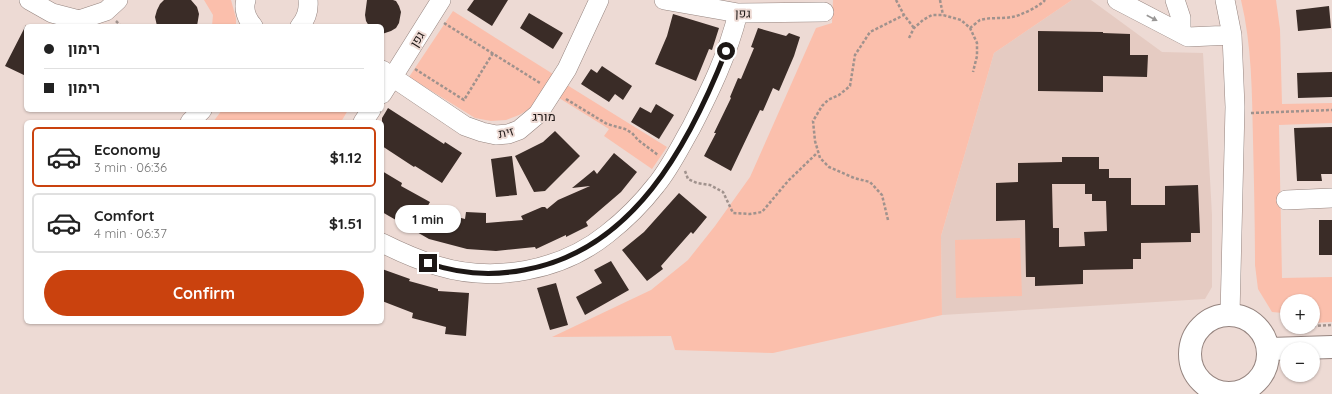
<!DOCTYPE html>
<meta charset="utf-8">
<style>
body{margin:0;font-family:Quicksand,Heebo,sans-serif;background:#f2f2f2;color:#222;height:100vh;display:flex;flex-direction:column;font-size:15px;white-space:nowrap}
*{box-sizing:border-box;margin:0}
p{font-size:13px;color:#767676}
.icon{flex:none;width:22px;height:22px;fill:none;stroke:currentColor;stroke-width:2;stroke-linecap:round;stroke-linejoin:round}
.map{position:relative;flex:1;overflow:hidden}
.panel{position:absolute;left:24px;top:120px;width:360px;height:204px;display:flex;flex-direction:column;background:#fff;border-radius:6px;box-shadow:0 1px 3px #0004}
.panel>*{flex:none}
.guide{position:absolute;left:24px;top:24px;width:360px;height:88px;border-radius:6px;box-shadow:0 1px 3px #0004;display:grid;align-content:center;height:88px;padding:0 20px;background:#fff}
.fabs{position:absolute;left:1280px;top:294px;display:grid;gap:8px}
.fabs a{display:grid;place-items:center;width:40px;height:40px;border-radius:50%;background:#fff;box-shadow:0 1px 3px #0004;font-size:20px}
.end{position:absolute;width:18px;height:18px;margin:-9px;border:5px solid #1d1715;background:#fff;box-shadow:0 0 0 2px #fff}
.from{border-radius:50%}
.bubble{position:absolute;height:28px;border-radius:14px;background:#fff;box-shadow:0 1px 3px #0004;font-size:13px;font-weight:700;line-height:28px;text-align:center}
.guide b{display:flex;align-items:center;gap:14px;height:38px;font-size:15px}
.guide b+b{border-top:1px solid #e0e0e0}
.guide i{width:10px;height:10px;background:#222}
ul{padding:7px 0 0;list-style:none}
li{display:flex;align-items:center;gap:12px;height:60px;margin:0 8px 6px;padding:0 12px;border:2px solid #e0e0e0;border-radius:6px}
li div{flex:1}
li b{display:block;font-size:15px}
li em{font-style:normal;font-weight:700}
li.selected{border-color:#ca420e}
li>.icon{width:36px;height:36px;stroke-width:1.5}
.cta{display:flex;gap:8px;margin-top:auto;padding:8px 20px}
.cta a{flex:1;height:46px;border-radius:24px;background:#ca420e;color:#fff;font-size:16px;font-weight:700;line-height:46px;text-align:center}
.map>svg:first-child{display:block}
.built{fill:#e5cbc2}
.green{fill:#fbbfac}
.building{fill:#3a2c27;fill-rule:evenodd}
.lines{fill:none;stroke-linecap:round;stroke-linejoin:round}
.minor-casing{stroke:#95847f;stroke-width:20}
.major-casing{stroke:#95847f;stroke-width:24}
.path{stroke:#a0928d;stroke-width:2.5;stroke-dasharray:3 2;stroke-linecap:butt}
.minor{stroke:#fff;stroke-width:19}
.major{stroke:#fff;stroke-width:22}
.oneway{fill:#999796}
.route{stroke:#1d1715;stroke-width:5}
.labels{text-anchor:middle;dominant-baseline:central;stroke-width:4;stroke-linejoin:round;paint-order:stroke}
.street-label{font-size:12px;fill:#1d1715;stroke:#eddad4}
.neighbourhood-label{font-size:13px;fill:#1d1715;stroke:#eddad4}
</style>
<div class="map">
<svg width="1332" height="394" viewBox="0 0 1332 394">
<rect width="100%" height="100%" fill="#eddad4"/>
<!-- built -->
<path class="built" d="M1072,0H1091L1162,52L1203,53L1212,215V287L1205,299L942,315L941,236L994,53Z"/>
<!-- green -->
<path class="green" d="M204,0H231L236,18V26H212L213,15Z
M833,0H1072L994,53L941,236L942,315L773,353L675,350L671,336L552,337L651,290L688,260L715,226L750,177L816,28L832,23Z
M1241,0H1276L1280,29L1282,104L1332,103V123L1279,125L1282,278L1332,277V322L1313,323V301H1287V318L1283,313L1272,312L1258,289L1255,265C1255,223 1254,182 1253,140C1252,93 1252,46 1241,0Z
M453,11L553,74L531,108L519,115L506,120L491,121L475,118L409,77Z
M567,85L667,147L652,169L604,136L609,129L559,98Z
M222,110H348L341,122H213Z
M1020,238L1022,296L956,298L955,240Z"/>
<!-- building -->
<path class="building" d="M164,0H191L197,7L199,14L197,26H157L155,17L157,10L160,4Z
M367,0H393L396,1L399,6L401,12L399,23L396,28L391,31L382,34V26H369L366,21L365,15Z
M474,0H508L492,26L467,10Z
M1329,6L1331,28L1298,31L1296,10Z
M529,13L563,33L553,49L520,28Z
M673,14L719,28L712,50L709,49L696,81L655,64L667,36Z
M26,25V76L5,66Z
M758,28L786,36L789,33L800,37L794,56L779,91L773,88L763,111L760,110L731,171L704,156L716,133H714L731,98L730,97L738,78L741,79L754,48L751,47Z
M1038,31L1103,32V33L1130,34V55H1148L1147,77L1103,76V92L1038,91Z
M602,66L632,86L623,100L615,94L609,102L581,84L591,69L597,73Z
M1332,72V97L1298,98L1297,73Z
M656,104L674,115L659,139L631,122L640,107L651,113Z
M388,108L444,144L445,142L462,153L442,183L415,166L414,167L382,146V118Z
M1332,127V174H1321L1322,181H1297L1294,128Z
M555,131L580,156L545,191L534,192L515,156L543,142Z
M614,153L637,172L621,192L586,222L588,226L566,237V235L536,249L535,247L496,251L467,249L429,239L382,212V171L402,183L401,186L430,202L426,209L465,219L466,212L486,213V223L523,220L521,216L542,207H545L547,209L558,200L590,186L572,188L594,170L597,174Z
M512,156L517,195L496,197L491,159Z
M1062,157H1099V169H1109V178H1131V205H1165V186L1198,185L1200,233H1191V242L1141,243V259H1133V269L1083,270V284L1035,286V277H1026L1025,220L996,221V183L1018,182V163L1062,162ZM1052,184H1085V194H1092V201H1106L1107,231L1084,232L1085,246L1059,247V228H1053Z
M679,193L707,217L693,234L691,232L661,266L663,269L647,281L622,250L644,232Z
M1319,220H1332V255H1319Z
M611,261L629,290L585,315L576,297L602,283L594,270Z
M382,269L410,279L409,281L438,289V291L469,293L466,336L445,334L446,327L412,318L413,313L382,301Z
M556,283L568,325L550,330L537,288Z"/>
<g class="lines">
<defs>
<path id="minor" d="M29,0L52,13L79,20L106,11L118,0
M246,0C243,9 247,19 253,26
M664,0L738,13L824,12
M1117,0L1188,37L1232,35
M1175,0L1181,18V33
M1225,0L1232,35L1235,107L1230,315
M300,26C307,18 309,10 308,0
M382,70L465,126L482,132L496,135L508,134L519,130L538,114L567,69L599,0
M382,94L441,0
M190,122L202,110
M363,122L371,110
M1286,200L1332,198
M382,243C400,252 418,260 438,266C494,283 561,271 607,234C625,220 642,203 656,185C670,168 680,147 691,128C710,91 728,54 738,13
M1227,392V394"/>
<path id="major" d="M1190 354a39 39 0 1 1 78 0a39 39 0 1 1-78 0Z
M1268,349L1332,347"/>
</defs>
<!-- minor casing -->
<use href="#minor" class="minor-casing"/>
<!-- major casing -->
<use href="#major" class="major-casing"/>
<!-- path -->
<path class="path" d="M896,0L904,15L914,28
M940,0L943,15
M116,21L121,26
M444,23L540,83
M970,28C973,26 977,22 980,20C990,17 1002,19 1012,17C1020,16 1040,6 1045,0
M909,38L914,28L923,20L932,15H943L961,20L970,28L977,43V56L973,72
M415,69L464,100L493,53
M566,99L607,124L625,129L632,133L638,140L658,155
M1251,113L1332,110
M685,171L688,179L697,183L710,185L723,192L733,213L750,214L762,212L788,181L818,152
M888,220L882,195L870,182L854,178L829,167L820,158L815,141L813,121L822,106L828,100L839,95L850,86L855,55L870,32L904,15
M1313,326L1332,325"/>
<!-- minor -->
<use href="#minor" class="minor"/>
<!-- major -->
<use href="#major" class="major"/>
</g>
<!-- one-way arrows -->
<defs><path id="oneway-solid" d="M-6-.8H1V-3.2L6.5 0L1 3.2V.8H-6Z"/></defs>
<use class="oneway" href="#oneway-solid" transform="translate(1152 18) rotate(28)"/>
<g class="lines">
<!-- route -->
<path class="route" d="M428,263C459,274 492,276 524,270C633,251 689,145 726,51"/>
</g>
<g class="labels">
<!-- street labels -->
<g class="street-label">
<text transform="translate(743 13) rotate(2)">גפן</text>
<text transform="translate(417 39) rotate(-58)">גפן</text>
<text transform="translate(506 132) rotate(-11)">זית</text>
</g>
<!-- neighbourhood labels -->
<g class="neighbourhood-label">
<text x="544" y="116">מורג</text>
</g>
</g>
</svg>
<div class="fabs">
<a>+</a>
<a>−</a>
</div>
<i class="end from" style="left:726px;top:51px"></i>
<i class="end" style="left:428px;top:263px"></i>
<div class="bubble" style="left:395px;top:205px;width:66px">1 min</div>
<div class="guide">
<b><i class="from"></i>רימון</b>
<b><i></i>רימון</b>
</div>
<section class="panel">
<ul>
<li class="selected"><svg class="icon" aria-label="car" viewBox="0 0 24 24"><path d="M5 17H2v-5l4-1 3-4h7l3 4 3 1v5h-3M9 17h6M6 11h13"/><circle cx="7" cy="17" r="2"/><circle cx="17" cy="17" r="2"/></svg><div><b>Economy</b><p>3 min · 06:36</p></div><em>$1.12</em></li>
<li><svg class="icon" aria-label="car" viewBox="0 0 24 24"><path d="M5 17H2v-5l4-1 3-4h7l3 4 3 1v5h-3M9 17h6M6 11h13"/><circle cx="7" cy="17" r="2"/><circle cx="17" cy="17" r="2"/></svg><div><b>Comfort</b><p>4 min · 06:37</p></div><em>$1.51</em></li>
</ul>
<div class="cta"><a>Confirm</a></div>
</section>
</div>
